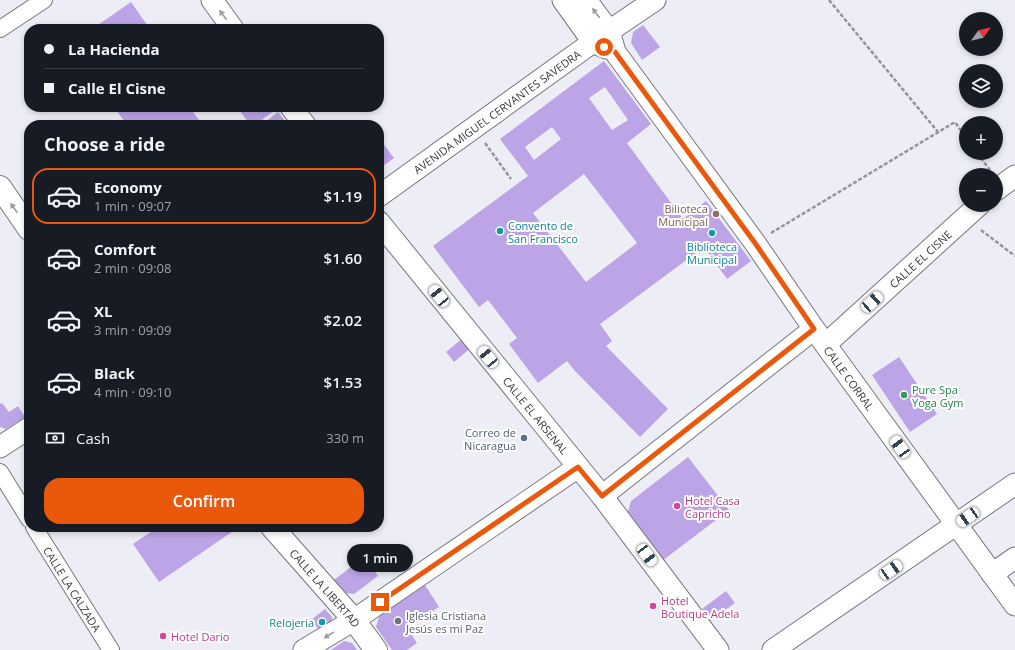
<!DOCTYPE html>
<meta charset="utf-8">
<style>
body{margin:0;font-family:"Open Sans",sans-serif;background:#242831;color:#f1f3f6;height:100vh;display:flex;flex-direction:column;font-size:15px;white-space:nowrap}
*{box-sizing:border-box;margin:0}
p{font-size:13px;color:#9ea1a6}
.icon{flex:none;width:22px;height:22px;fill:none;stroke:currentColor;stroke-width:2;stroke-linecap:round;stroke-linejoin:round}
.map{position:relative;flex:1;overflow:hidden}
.panel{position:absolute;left:24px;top:120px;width:360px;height:412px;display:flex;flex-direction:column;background:#171b24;border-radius:16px;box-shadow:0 2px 6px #0003}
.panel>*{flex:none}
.guide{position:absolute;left:24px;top:24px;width:360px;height:88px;border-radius:16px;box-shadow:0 2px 6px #0003;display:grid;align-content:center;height:88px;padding:0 20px;background:#171b24}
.needle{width:26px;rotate:56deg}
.tools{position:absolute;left:959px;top:12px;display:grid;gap:8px}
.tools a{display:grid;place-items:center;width:44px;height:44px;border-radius:50%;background:#171b24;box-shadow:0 2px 6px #0003;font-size:20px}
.end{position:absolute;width:18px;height:18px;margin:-9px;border:5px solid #ea580c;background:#fff;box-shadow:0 0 0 2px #fff}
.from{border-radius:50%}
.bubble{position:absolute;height:28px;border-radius:14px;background:#171b24;box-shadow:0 2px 6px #0003;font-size:13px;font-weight:600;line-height:28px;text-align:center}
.car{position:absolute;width:12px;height:24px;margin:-12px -6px;border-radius:5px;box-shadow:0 0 3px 1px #0007;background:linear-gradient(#fff 24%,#345 0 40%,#fff 0 76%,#345 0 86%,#fff 0)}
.guide b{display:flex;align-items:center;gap:14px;height:38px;font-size:15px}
.guide b+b{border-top:1px solid #363941}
.guide i{width:10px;height:10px;background:#f1f3f6}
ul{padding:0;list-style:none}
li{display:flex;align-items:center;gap:12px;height:56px;margin:0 8px 6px;padding:0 12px;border:2px solid transparent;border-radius:16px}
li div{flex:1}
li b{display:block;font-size:15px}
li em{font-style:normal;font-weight:600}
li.selected{border-color:#ea580c}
li>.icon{width:36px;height:36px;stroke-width:1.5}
h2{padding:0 20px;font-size:18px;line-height:48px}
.pay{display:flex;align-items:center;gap:10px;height:44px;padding:0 20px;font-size:15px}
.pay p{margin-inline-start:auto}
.primary-button{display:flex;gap:8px;margin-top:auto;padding:8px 20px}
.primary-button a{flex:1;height:46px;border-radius:16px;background:#ea580c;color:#fff;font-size:16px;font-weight:600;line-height:46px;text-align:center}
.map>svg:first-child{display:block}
.building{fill:#bca4e6;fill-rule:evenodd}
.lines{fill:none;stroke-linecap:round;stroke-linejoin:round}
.pedestrian-casing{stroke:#76777d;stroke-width:18}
.minor-casing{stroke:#76777d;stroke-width:23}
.tertiary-casing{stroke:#76777d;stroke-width:24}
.path{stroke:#949499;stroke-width:2.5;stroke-dasharray:4 2;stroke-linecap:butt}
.pedestrian{stroke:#fff;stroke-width:16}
.minor{stroke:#fff;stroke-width:21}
.tertiary{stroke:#fff;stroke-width:22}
.oneway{fill:#9c9c9e}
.route{stroke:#ea580c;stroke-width:5}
.education-dot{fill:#8d6e63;stroke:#fff;stroke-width:1.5}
.culture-dot{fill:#0f9aa8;stroke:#fff;stroke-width:1.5}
.leisure-dot{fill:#2e9e5b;stroke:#fff;stroke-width:1.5}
.service-dot{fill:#5c6f8a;stroke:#fff;stroke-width:1.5}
.hotel-dot{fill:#d1479c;stroke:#fff;stroke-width:1.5}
.worship-dot{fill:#6b7280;stroke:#fff;stroke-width:1.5}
.labels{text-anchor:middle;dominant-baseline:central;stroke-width:4;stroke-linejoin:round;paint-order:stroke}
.street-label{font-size:11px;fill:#39393c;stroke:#fff}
.education-label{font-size:11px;fill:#785e54;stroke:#fff;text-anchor:end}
.culture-label{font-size:11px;fill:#0d838f;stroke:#fff;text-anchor:start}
.leisure-label{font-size:11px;fill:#27864d;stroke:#fff;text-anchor:start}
.service-label{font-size:11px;fill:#4e5e75;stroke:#fff;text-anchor:end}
.hotel-label{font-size:11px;fill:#b23c85;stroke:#fff;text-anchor:start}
.worship-label{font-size:11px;fill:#5b616d;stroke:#fff;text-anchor:start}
</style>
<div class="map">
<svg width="1015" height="650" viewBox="0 0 1015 650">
<rect width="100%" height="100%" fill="#edeef5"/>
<!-- building -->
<path class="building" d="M131,2L150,29H92L108,18Z
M643,25L660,47L642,60L631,43L633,32Z
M604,61L651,124L627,143L683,219L706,201L751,261L727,279L704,247L600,324L612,341L606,346L668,409L640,437L574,370L567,361L538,383L509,344L517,338L488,300L479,307L433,246L528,176L500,139ZM605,87L628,120L612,130L589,98ZM552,127L561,139L534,160L525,147ZM584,174L637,243L586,282L533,213Z
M114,107H189L203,125H127Z
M237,107H271L274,111L255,125H250Z
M278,112L288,125H261Z
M379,138L394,158L379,169Z
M464,337L472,347L454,362L446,352Z
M899,357L937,414L910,432L872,375Z
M2,403L9,412L18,406L25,417L6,429L0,427V404Z
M688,457L729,510L662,561L627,515L631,501Z
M158,527H239L159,582L133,544Z
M364,557L378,576L354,594L338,592L330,583Z
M425,585L439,607L407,628L417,643L407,650H392L376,627L380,614Z
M726,591L735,603L710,621L702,609Z
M325,609L332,617L331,624L321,632L311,620Z
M344,641L352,643L357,650H331Z"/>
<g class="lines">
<defs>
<g id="pedestrian">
<path d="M0,29L44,0"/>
<path d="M0,472L29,519"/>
<path id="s1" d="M34,527L111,650"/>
</g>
<g id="minor">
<path d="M212,0L233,29"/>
<path d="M563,0L593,42L606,48"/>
<path id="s2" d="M586,0L609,31L615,52L755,243L814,329L1015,605"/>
<path d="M291,107L305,125"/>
<path d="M996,190L1015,176"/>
<path id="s3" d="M379,196L593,42L655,0"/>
<path id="s4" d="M379,222L602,496L718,650"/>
<path id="s5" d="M826,344L979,205"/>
<path d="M0,447L29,428"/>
<path d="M602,496L814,329"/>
<path d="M992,574L1015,558"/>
<path d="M304,650L354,620L578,467"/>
<path d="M773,650L1015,484"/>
</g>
<g id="tertiary">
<path d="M0,187L29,229"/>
<path id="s6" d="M272,527L354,620L376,650"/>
</g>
</defs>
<!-- pedestrian casing -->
<use href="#pedestrian" class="pedestrian-casing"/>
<!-- minor casing -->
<use href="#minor" class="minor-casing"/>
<!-- tertiary casing -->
<use href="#tertiary" class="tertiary-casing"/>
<!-- path -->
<path class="path" d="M829,0L938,132
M485,143L511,179
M977,153L990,170
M981,230L1015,256
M771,233L955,122L966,138"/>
<!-- pedestrian -->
<use href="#pedestrian" class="pedestrian"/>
<!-- minor -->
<use href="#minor" class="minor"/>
<!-- tertiary -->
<use href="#tertiary" class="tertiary"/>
</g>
<!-- one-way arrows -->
<defs><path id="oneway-solid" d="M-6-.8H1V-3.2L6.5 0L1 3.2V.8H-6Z"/></defs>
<g class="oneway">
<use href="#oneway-solid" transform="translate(596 13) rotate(-127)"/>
<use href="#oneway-solid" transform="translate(223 15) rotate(-127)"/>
<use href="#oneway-solid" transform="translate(14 208) rotate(-125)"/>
<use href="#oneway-solid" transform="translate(329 635) rotate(148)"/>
</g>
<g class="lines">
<!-- route -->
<path class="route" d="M380,602L578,467L602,496L814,329L755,243L615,52L604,47"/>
</g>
<!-- markers -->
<circle class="education-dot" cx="716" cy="214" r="4"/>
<g class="culture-dot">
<circle cx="500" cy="231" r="4"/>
<circle cx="712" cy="233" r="4"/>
<circle cx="322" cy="622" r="4"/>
</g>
<circle class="leisure-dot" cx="904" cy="395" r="4"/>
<circle class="service-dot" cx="524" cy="438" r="4"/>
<g class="hotel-dot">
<circle cx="677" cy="506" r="4"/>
<circle cx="653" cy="606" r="4"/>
<circle cx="163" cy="636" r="4"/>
</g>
<circle class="worship-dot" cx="398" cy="621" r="4"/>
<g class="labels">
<!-- street labels -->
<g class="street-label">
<text stroke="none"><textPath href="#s3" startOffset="145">AVENIDA MIGUEL CERVANTES SAVEDRA</textPath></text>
<text stroke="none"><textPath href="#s5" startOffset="127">CALLE EL CISNE</textPath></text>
<text stroke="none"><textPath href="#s2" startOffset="462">CALLE CORRAL</textPath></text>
<text stroke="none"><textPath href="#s4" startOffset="249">CALLE EL ARSENAL</textPath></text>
<text stroke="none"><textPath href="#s1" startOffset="73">CALLE LA CALZADA</textPath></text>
<text stroke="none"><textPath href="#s6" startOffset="81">CALLE LA LIBERTAD</textPath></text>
</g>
<!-- education labels -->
<g class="education-label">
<text x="708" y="208">Bilioteca<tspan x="708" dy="13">Municipal</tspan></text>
</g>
<!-- culture labels -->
<g class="culture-label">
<text x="508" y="225">Convento de<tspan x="508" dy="13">San Francisco</tspan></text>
<text x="712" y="246" text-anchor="middle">Biblioteca<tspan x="712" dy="13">Municipal</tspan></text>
<text x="314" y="622" text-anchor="end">Relojeria</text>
</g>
<!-- leisure labels -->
<g class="leisure-label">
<text x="912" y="389">Pure Spa<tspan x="912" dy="13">Yoga Gym</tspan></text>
</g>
<!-- service labels -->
<g class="service-label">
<text x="516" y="432">Correo de<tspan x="516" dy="13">Nicaragua</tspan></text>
</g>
<!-- hotel labels -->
<g class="hotel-label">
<text x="685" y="500">Hotel Casa<tspan x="685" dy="13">Capricho</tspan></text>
<text x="661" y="600">Hotel<tspan x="661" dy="13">Boutique Adela</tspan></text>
<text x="171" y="636">Hotel Dario</text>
</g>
<!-- worship labels -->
<g class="worship-label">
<text x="406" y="615">Iglesia Cristiana<tspan x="406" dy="13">Jesús es mi Paz</tspan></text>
</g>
</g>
</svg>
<div class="tools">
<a><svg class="needle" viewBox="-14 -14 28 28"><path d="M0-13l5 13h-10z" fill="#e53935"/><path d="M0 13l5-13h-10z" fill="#9ea1a6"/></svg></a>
<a><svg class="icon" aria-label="layers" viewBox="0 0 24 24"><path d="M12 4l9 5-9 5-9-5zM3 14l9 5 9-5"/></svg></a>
<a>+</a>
<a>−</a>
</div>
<i class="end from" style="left:604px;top:47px"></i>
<i class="end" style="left:380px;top:602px"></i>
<div class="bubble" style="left:347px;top:544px;width:66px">1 min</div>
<i class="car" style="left:439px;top:296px;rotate:321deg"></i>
<i class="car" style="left:872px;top:302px;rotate:48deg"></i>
<i class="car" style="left:488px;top:357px;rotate:321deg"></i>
<i class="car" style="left:900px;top:447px;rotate:324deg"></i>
<i class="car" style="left:968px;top:517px;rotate:236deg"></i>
<i class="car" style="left:647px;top:555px;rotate:143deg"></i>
<i class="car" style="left:891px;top:570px;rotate:56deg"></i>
<div class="guide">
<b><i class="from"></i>La Hacienda</b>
<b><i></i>Calle El Cisne</b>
</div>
<section class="panel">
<h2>Choose a ride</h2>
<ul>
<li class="selected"><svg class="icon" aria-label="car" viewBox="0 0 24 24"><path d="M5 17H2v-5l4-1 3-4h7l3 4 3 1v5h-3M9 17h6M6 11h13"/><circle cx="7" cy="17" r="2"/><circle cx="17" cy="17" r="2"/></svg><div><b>Economy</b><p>1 min · 09:07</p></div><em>$1.19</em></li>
<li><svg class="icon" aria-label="car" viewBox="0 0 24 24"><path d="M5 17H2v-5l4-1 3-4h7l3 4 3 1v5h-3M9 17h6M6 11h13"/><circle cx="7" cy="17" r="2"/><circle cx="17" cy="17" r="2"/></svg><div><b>Comfort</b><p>2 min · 09:08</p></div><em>$1.60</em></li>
<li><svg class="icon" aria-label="car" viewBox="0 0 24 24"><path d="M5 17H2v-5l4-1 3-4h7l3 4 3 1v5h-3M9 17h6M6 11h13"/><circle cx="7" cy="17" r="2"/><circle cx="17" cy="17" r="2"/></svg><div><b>XL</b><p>3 min · 09:09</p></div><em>$2.02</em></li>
<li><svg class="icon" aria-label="car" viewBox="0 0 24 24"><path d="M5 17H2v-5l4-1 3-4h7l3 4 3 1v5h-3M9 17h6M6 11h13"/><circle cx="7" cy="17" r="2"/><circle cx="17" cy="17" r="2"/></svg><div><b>Black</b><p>4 min · 09:10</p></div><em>$1.53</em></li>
</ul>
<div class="pay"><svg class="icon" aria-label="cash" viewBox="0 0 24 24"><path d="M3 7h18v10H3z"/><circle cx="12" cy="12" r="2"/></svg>Cash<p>330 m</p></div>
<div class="primary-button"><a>Confirm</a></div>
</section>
</div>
